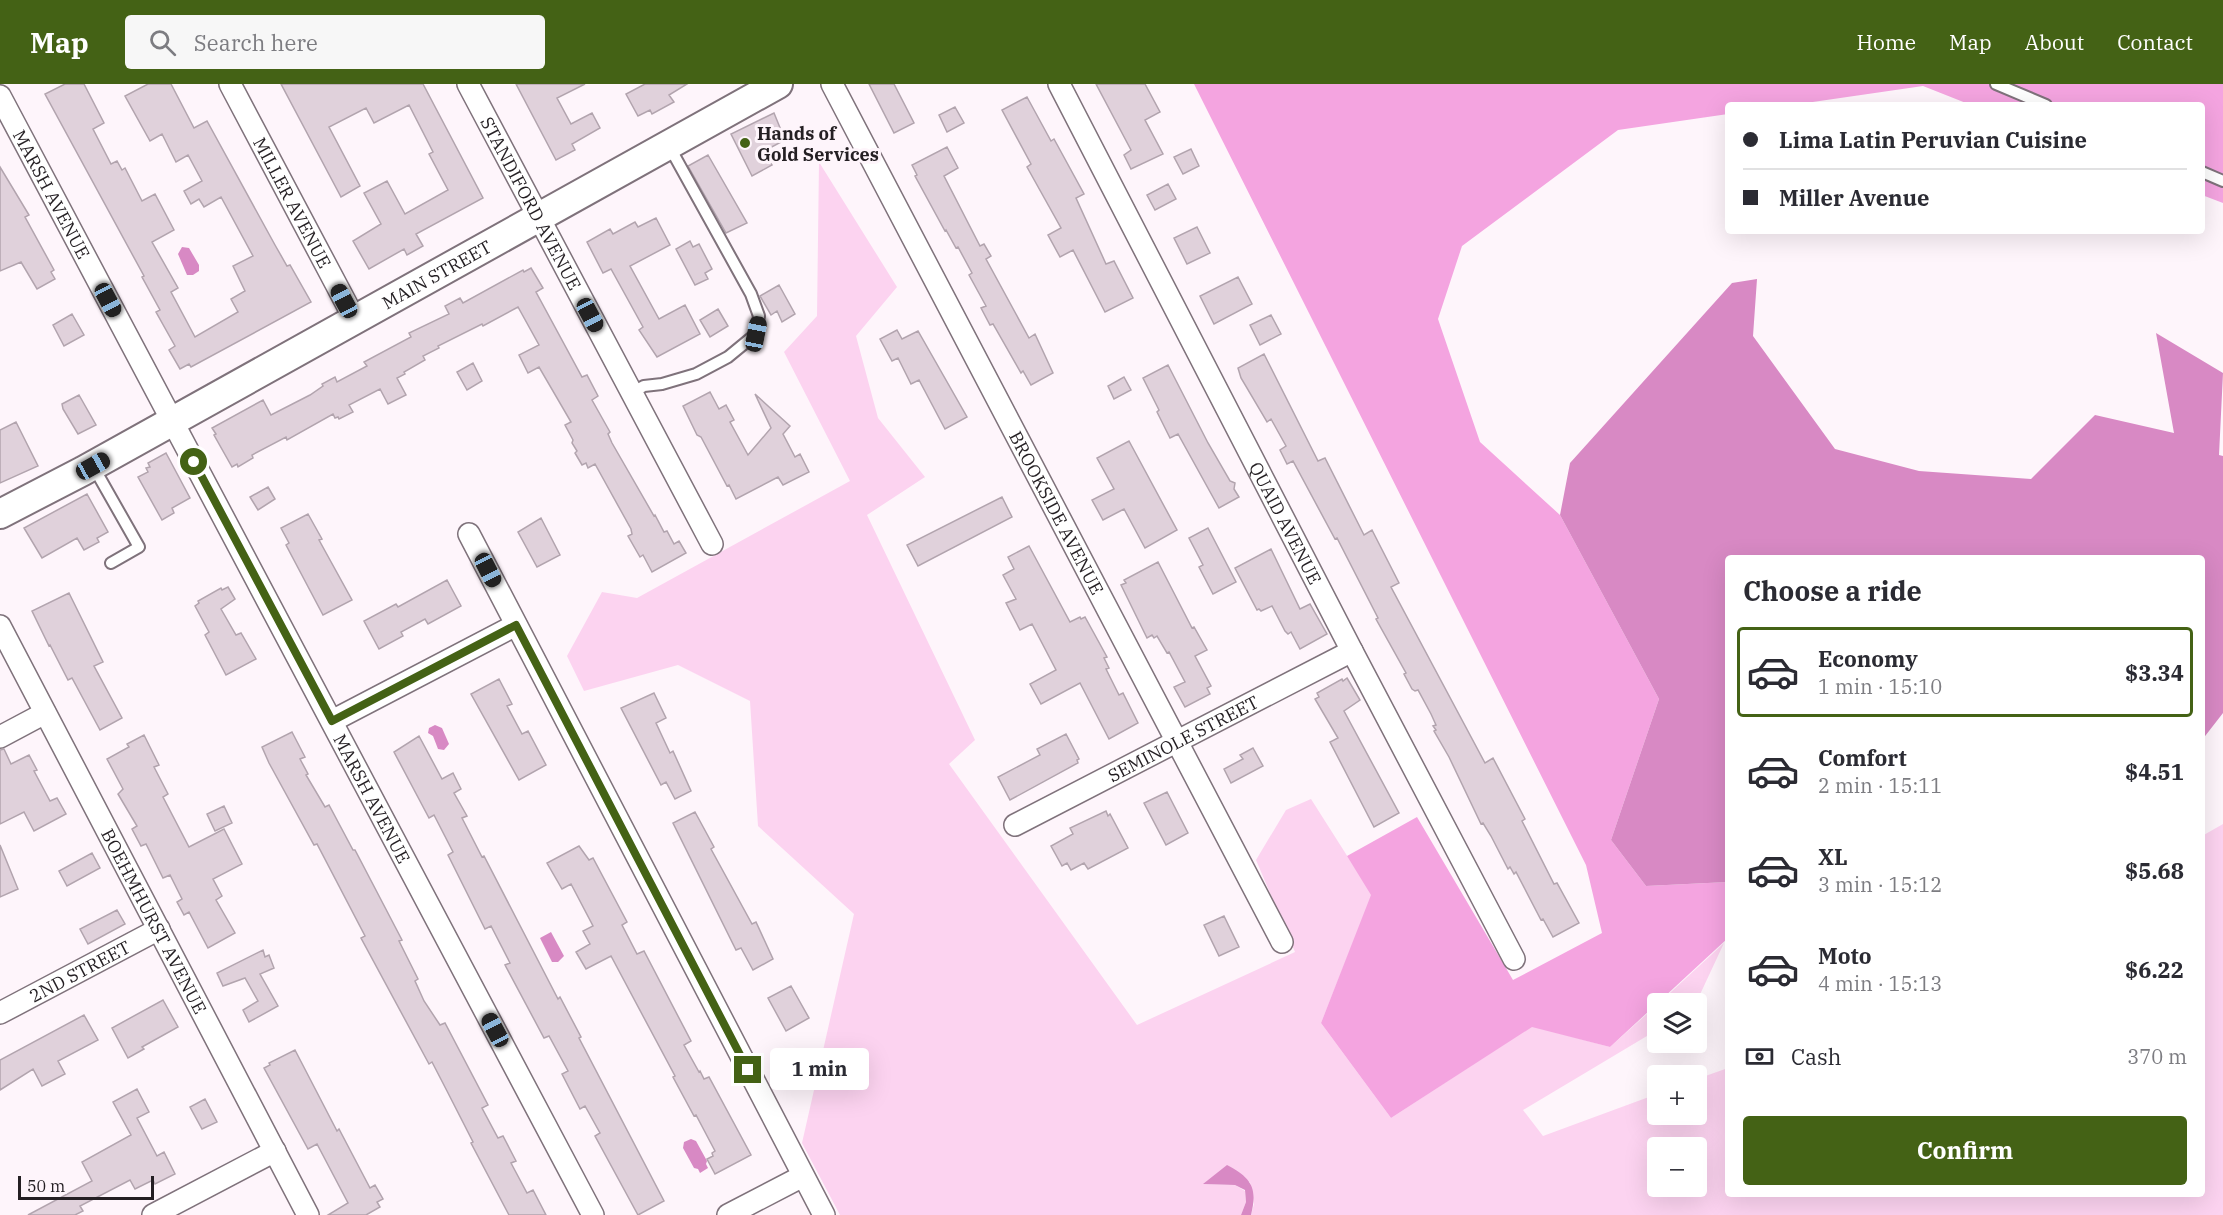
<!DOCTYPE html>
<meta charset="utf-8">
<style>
body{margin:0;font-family:"IBM Plex Serif",serif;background:#f7f7f7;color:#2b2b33;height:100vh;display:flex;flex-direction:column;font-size:22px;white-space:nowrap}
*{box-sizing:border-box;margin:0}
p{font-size:20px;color:#7c7c81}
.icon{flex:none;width:33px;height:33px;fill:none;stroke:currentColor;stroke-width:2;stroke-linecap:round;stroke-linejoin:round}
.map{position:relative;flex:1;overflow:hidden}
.drawer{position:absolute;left:1725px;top:471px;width:480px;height:642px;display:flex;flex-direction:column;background:#fff;border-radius:6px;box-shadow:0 6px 24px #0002}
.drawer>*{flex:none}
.hud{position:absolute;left:1725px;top:18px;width:480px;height:132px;border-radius:6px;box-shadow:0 6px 24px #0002;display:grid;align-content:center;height:132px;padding:0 18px;background:#fff}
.tools{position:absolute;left:1647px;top:909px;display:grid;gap:12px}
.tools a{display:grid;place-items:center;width:60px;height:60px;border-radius:6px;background:#fff;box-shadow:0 6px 24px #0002;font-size:30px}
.scale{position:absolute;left:18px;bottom:15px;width:136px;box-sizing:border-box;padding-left:6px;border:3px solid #241f23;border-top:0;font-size:16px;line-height:21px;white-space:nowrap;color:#241f23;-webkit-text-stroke:4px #fef5fb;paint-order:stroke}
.end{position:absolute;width:27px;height:27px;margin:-14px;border:8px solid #446215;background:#fff;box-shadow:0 0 0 3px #fff}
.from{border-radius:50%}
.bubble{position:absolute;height:42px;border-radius:6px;background:#fff;box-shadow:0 6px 24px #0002;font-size:20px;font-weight:700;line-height:42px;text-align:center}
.car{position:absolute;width:18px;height:36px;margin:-18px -9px;border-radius:8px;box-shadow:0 0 4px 2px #0007;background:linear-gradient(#222 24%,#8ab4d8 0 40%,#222 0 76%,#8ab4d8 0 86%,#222 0)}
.hud b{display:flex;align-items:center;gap:21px;height:57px;font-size:22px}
.hud b+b{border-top:2px solid #e1e1e2}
.hud i{width:15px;height:15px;background:#2b2b33}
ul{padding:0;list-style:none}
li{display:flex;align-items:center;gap:18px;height:90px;margin:0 12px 9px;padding:0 6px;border:3px solid transparent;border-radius:6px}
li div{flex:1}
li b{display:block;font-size:22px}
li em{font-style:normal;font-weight:700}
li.current{border-color:#446215}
li>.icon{width:54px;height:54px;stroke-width:1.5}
h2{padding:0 18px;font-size:27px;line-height:72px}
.pay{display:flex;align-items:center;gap:15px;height:66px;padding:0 18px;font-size:22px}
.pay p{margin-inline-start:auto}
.cta{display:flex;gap:12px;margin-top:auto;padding:12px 18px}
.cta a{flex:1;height:69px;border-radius:6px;background:#446215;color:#fff;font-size:24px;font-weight:700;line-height:69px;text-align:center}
header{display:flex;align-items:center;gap:36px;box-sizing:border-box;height:84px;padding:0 30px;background:#446215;color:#fff}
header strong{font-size:28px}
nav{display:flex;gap:33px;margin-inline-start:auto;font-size:21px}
.search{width:420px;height:54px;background:#f7f7f7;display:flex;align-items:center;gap:15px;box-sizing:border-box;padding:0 21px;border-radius:6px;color:#7c7c81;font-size:22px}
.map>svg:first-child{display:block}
.green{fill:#fcd3f0;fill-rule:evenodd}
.forest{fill:#f4a4e0}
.water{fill:#d889c4}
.building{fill:#e0d1db;stroke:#b2a4ae;stroke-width:1.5}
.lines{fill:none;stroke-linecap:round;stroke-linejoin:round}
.service-casing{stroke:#7f727b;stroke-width:14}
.minor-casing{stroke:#7f727b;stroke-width:24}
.secondary-casing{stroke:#7f727b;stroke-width:32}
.service{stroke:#fff;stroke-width:10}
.minor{stroke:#fff;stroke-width:21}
.secondary{stroke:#fff;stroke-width:28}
.route{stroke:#446215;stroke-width:8}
.poi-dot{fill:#446215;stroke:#fef5fb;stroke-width:2}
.labels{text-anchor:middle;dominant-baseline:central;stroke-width:6;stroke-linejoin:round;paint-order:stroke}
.poi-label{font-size:18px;font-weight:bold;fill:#241f23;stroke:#fef5fb;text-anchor:start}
.street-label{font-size:18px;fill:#241f23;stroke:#fef5fb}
</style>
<header>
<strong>Map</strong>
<div class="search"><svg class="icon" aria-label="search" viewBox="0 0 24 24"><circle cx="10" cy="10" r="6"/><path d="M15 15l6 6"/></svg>Search here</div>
<nav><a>Home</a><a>Map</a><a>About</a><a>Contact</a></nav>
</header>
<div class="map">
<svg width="2223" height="1131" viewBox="0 0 2223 1131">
<rect width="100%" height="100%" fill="#fef5fb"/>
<!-- green -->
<path class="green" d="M819,78L897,203L856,252L878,334L925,393L867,431L975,656L949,680L1137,941L1295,868L1256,776L1286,726L1311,715L1372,811L1321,939L1391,1034L1532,942L1610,963L1658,920L1657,946L1523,1026L1543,1052L1657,1010L1658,1030H1696L1697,995L1728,984V1110H2202V752L2223,740V1131H1251L1254,1120L1250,1098L1204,1100L1235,1101L1245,1107L1246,1118L1241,1131H840L802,1059L854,830L758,742L750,617L678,581L584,607L567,572L602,508L637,514L850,397L784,268L817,232ZM1658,1064H1696V1102H1658Z
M1724,859L1696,919L1658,920Z"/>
<!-- forest -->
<path class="forest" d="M1194,0H2223V119L2202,111V21H1971L1923,2L1792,21H1728V30L1618,46L1462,162L1438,235L1480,358L1560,431L1659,615L1611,756L1646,802L1728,798V854L1610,963L1532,943L1391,1034L1321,939L1371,811L1347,772L1417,733L1513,896L1602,849L1586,781Z"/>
<!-- water -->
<path class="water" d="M182,163L189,164L199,181V187L193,191H187L178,170Z
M1757,195L1753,252L1835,365L1919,387L2031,395L2095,331L2174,349L2156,249L2223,289L2219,371L2223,372V629L2202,656V474H1728V798L1646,802L1611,756L1659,615L1560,431L1570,379L1732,199Z
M435,641L442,644L449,660L444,666L438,665L433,652L428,649L429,644Z
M551,848L564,872L558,878H552L540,854Z
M691,1055L696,1057L707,1077L706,1080L708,1084L700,1089L698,1085L694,1084L683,1064L684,1058Z
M1227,1081C1251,1094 1258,1103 1251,1131H1241L1246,1118L1245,1106L1235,1101L1203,1100Z"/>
<!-- building -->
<path class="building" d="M65,0H84L104,39L93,45L111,80L117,77L122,86L125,84L142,117L155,110L174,146L152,158L178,204L171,208L195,253L238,228L231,215L245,207L233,182L253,172L221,113L204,123L199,115L191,120L184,107L202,97L188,71L176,78L162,50L150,57L125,12L148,0H171L194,44L207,37L275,161L287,182L290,181L311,218L191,283L189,280L180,285L169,266L175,262L156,228L160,226L142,193L144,192L45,10Z
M281,0H423L483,114L416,150L423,162L407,171L404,165L369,185L353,157L381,140L364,109L387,97L405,130L448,106L429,70L433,68L409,21L374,39L366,24L329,43L360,102L341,113Z
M516,0H585L557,14L571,40L592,29L600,44L572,60L575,66L556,76Z
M645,0H687L669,11L674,18L652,30L650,26L638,32L626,10Z
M869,0H894L914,39L894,49Z
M1096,0H1145L1160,28L1145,36L1163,70L1131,85L1124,71L1131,66Z
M1027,13L1051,57L1054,55L1084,110L1076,114L1106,180L1114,177L1133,214L1105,228L1073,166L1060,173L1048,151L1061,144L1027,83L1031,80L1002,26Z
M955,23L964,39L947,48L939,31Z
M774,29L785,56L764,67L772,81L752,92L731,50Z
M947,63L958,84L944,92L980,162L984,160L991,172L986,175L1029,254L1035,250L1053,289L1031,301L1023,287L1021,289L993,240L990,241L981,224L986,222L969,191L972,189L958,163L956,164L946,146L945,147L915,92L917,91L912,81Z
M1191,65L1199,82L1183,90L1174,73Z
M708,71L747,139L726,149L688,82Z
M0,83L29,131L25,133L54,186L51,188L55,195L37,205L21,178L0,187Z
M1168,100L1176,115L1155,126L1147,111Z
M656,134L670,161L630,182L659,235L685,221L700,250L657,273L639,246L643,243L611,185L603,189L587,158L610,145L613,150L635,138L638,143Z
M1197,143L1210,169L1187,180L1174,154Z
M690,157L693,163L699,160L712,185L705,189L708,195L695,201L676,165Z
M531,184L543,204L536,208L582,293L587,291L598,312L592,316L610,348L608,350L612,359L654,432L655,431L664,448L667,447L674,460L679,457L686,469L652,488L643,471L640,473L628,452L632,450L631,445L595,380L588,384L586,379L582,381L575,369L577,367L572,359L573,356L565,341L571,338L539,283L528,289L519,271L539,261L518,223L483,242L482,240L438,262L439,264L423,272L425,276L404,288L405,290L397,294L406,311L388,320L380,305L349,321L353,328L339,335L338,333L335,334L333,330L287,356L286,353L252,371L253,374L238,383L237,380L232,383L214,351L216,350L212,344L263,316L271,331L310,311L323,302L322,300L335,293L337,298L367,282L364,278L411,253L409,249L449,230L445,222L460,214L463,219L523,186L524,188Z
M1238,193L1252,220L1214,240L1200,212Z
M779,201L795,230L782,238L777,227L771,231L760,212Z
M718,225L728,242L710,253L700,236Z
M72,230L84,251L64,262L53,241Z
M1271,231L1281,250L1260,261L1250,241Z
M897,246L902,255L918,247L967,333L945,345L919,296L911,300L898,274L892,277L880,255Z
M1264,270L1318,377L1325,374L1364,451L1372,446L1399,499L1391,503L1485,679L1493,674L1525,735L1522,737L1554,800L1557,799L1579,839L1553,853L1543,835L1541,836L1516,788L1514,790L1510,783L1508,785L1491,752L1483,739L1481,740L1449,673L1434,647L1436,646L1433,642L1436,641L1431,630L1418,606L1415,607L1412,605L1404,590L1406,589L1376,535L1378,534L1337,454L1335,455L1293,377L1287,380L1280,366L1286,362L1271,335L1267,338L1241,294L1238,284Z
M473,279L482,297L467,306L457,288Z
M1168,281L1208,359L1230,397L1235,399L1234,405L1239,413L1219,424L1178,350L1170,354L1157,328L1159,326L1143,294Z
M1124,293L1131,306L1114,315L1108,302Z
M710,308L719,325L726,321L734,336L730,338L748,371L771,344L755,310L790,342L783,350L795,373L800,370L809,388L783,401L778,393L736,415L729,401L727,402L701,353L697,351L683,322Z
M79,311L96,341L78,350L63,325L62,320Z
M16,338L38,382L0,399V346Z
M1129,357L1177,446L1145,464L1124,425L1103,436L1092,416L1114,405L1097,374Z
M166,369L190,414L172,424L174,429L162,436L138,393L148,388L146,384L150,383L148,379Z
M268,403L275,415L258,426L250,413Z
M87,410L108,448L97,454L99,458L84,466L77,454L42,474L24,444Z
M1002,413L1012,433L918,482L907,461Z
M308,430L322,455L319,456L352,516L323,531L286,461L289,459L281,444Z
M541,434L560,471L537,483L518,448Z
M1208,444L1236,498L1213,510L1199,483L1203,481L1189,454Z
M1029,462L1070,538L1080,533L1081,535L1085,533L1107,573L1104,574L1109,584L1106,585L1119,611L1123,609L1138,639L1109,655L1080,599L1041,620L1030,600L1056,586L1032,540L1020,546L1006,519L1016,515L1003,491L1014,485L1008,473Z
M1271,465L1300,525L1310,520L1327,550L1300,565L1291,548L1288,550L1285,547L1272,522L1261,527L1259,525L1257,526L1235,484Z
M1158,478L1192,544L1194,543L1207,566L1195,572L1211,602L1207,604L1210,610L1185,623L1174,603L1185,598L1169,568L1167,569L1157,552L1154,554L1152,551L1147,554L1121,501L1126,499L1124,496Z
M447,496L461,522L428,540L425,535L401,548L403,552L379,565L364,537L396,520L398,523Z
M228,503L235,515L221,525L236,551L241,549L256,575L226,591L205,551L209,548L195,522L199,519L198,517L221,504L222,506Z
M69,509L103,578L94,582L122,634L100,646L72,594L68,596L50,561L49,562L32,527Z
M1347,594L1360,616L1344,627L1399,729L1374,743L1330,658L1338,654L1315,615L1319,613L1317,609L1342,595L1343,597Z
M499,595L512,620L507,622L522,650L528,647L546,681L519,696L471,610Z
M654,609L666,634L656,639L670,669L673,667L691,707L675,715L666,698L661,701L621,624Z
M292,648L305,673L300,675L308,690L306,691L325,723L329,721L353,766H355L402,856L399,857L418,895L415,897L424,917L440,941L445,939L488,1021L482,1024L498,1054L503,1052L516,1077L511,1079L527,1109L533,1106L546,1131H509L471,1059L473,1058L447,1007L432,978L429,980L361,854L365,852L317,760L314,761L269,679L262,663Z
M1066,650L1079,675L1077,676L1078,679L1010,716L998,693L1040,671L1037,665Z
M144,651L159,681L154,683L168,710L163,713L189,763L224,745L242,780L213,795L222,812L216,816L235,849L208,864L189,828L184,831L177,818L182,815L170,791L163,794L146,760L141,762L132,745L137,742L118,710L123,705L107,675L129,663L127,660Z
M419,652L442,695L453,689L461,705L454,709L467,732L462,734L482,773L484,772L558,915L560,913L581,953L579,954L664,1117L638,1131L595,1052L600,1049L585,1022L580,1025L562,990L568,987L549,952L544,954L505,881L510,879L491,842L485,845L448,771L453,768L434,731L429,734L394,668Z
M1253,664L1263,682L1231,699L1224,685L1243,675L1240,671Z
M4,665L11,680L29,671L37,686L34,687L50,717L57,714L66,730L34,747L24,728L0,740V666Z
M1167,708L1188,749L1166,761L1144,719Z
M224,722L232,739L215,747L207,730Z
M1106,727L1108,732L1110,730L1128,764L1088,785L1084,779L1071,786L1067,779L1062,782L1051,762L1073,750L1070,744Z
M695,728L714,763L711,765L752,840L756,838L773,875L753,886L741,864L736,866L673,739Z
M0,761L18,805L0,813Z
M579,762L589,776L593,774L627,838L622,841L637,870L644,867L691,957L684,961L699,988L700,987L704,995L709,993L751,1071L715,1090L707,1075L713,1072L712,1069L715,1067L696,1031L694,1032L673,993L675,992L611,872L586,885L576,868L590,860L583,847L593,842L571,800L562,805L547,779Z
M92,769L100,784L67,802L59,787Z
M117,826L125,840L88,860L80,845Z
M1224,832L1239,863L1219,872L1204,841Z
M263,866L265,873L269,871L274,884L260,890L278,922L249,938L243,926L258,917L245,894L223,902L217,889Z
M791,902L809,934L786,947L768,914Z
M163,916L178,943L142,963L144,965L128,974L112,944Z
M84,931L98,956L58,977L65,990L42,1002L33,985L0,1006V976Z
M295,966L337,1047L339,1045L370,1104L375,1101L383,1115L377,1118L380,1123L366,1131H328L348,1119L317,1060L308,1065L264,984L270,981L269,979Z
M137,1005L149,1028L137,1034L157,1072L164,1068L175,1090L155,1100L153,1096L135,1105L130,1096L80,1122L83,1127L75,1131H28L92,1097L82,1078L131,1051L113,1018Z
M205,1015L217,1038L202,1045L190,1023Z"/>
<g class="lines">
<defs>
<path id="service" d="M1996,0L2046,21
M2202,88L2223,97
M631,309L644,302L662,300L696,290L728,273L756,250L759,232L751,210L669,62
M93,382L139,463L111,479"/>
<g id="minor">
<path id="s1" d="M230,0L355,236"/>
<path id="s2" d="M468,0L712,460"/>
<path id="s3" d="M832,0L1282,858"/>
<path id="s4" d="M1059,0L1352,567L1514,875"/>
<path id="s5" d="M0,12L593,1131"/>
<path d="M469,450L824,1131"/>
<path id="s6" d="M0,542L308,1131"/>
<path d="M332,637L516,541"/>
<path d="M0,653L45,629"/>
<path id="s7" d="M1015,741L1352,567"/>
<path id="s8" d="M0,929L159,845"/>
<path d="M153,1131L275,1067"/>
<path d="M728,1131L803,1092"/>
</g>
<g id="secondary">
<path id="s9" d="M0,430L83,387L778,0"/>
</g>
</defs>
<!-- service casing -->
<use href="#service" class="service-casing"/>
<!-- minor casing -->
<use href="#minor" class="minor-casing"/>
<!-- secondary casing -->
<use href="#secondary" class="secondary-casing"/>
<!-- service -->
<use href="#service" class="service"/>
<!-- minor -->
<use href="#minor" class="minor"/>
<!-- secondary -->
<use href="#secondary" class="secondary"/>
</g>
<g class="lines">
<!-- route -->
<path class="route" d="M194,378L332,637L516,541L748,986"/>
</g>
<!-- markers -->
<circle class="poi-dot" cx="745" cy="59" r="6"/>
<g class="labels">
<!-- poi labels -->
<g class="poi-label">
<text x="757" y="49">Hands of<tspan x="757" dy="21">Gold Services</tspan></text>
</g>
<!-- street labels -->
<g class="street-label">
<text stroke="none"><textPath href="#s5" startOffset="111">MARSH AVENUE</textPath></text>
<text stroke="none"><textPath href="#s1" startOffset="134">MILLER AVENUE</textPath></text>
<text stroke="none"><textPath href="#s2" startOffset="135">STANDIFORD AVENUE</textPath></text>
<text stroke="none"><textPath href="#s9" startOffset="498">MAIN STREET</textPath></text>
<text stroke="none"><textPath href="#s3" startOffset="484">BROOKSIDE AVENUE</textPath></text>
<text stroke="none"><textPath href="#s4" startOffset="494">QUAID AVENUE</textPath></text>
<text stroke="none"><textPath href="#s7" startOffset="189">SEMINOLE STREET</textPath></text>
<text stroke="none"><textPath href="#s5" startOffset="795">MARSH AVENUE</textPath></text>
<text stroke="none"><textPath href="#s6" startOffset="333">BOEHMHURST AVENUE</textPath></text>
<text stroke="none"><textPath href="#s8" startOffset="90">2ND STREET</textPath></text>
</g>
</g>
</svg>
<div class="tools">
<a><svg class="icon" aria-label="layers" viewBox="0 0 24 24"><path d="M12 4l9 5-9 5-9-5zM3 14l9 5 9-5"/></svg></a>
<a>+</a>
<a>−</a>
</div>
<div class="scale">50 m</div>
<i class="end from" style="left:194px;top:378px"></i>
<i class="end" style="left:748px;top:986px"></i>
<div class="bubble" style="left:770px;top:964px;width:99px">1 min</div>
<i class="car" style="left:108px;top:216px;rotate:152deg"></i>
<i class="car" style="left:344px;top:217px;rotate:332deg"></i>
<i class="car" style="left:590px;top:231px;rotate:152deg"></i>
<i class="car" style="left:756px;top:250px;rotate:11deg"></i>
<i class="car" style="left:93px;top:382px;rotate:61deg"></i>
<i class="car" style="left:488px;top:486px;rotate:153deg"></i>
<i class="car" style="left:495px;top:946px;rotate:332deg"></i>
<div class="hud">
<b><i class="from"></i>Lima Latin Peruvian Cuisine</b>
<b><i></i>Miller Avenue</b>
</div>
<section class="drawer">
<h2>Choose a ride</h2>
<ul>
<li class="current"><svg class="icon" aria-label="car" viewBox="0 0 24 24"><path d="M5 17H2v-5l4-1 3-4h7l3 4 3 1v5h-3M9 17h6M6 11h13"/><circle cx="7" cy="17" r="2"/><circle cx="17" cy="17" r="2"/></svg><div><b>Economy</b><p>1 min · 15:10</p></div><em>$3.34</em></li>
<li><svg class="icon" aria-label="car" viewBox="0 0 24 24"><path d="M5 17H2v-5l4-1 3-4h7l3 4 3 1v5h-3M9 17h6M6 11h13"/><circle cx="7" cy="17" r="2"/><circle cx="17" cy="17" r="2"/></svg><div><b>Comfort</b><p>2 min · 15:11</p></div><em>$4.51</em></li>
<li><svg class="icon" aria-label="car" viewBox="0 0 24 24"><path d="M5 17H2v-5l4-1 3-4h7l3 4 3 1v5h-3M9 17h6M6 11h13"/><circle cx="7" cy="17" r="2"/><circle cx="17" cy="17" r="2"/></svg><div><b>XL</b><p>3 min · 15:12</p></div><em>$5.68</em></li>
<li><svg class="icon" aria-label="car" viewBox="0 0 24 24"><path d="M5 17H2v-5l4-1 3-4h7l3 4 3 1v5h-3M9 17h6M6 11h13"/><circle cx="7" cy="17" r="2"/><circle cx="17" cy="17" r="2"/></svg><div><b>Moto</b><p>4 min · 15:13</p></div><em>$6.22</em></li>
</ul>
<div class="pay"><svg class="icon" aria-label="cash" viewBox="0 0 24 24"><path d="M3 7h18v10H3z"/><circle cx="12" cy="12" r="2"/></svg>Cash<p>370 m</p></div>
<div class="cta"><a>Confirm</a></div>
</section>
</div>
